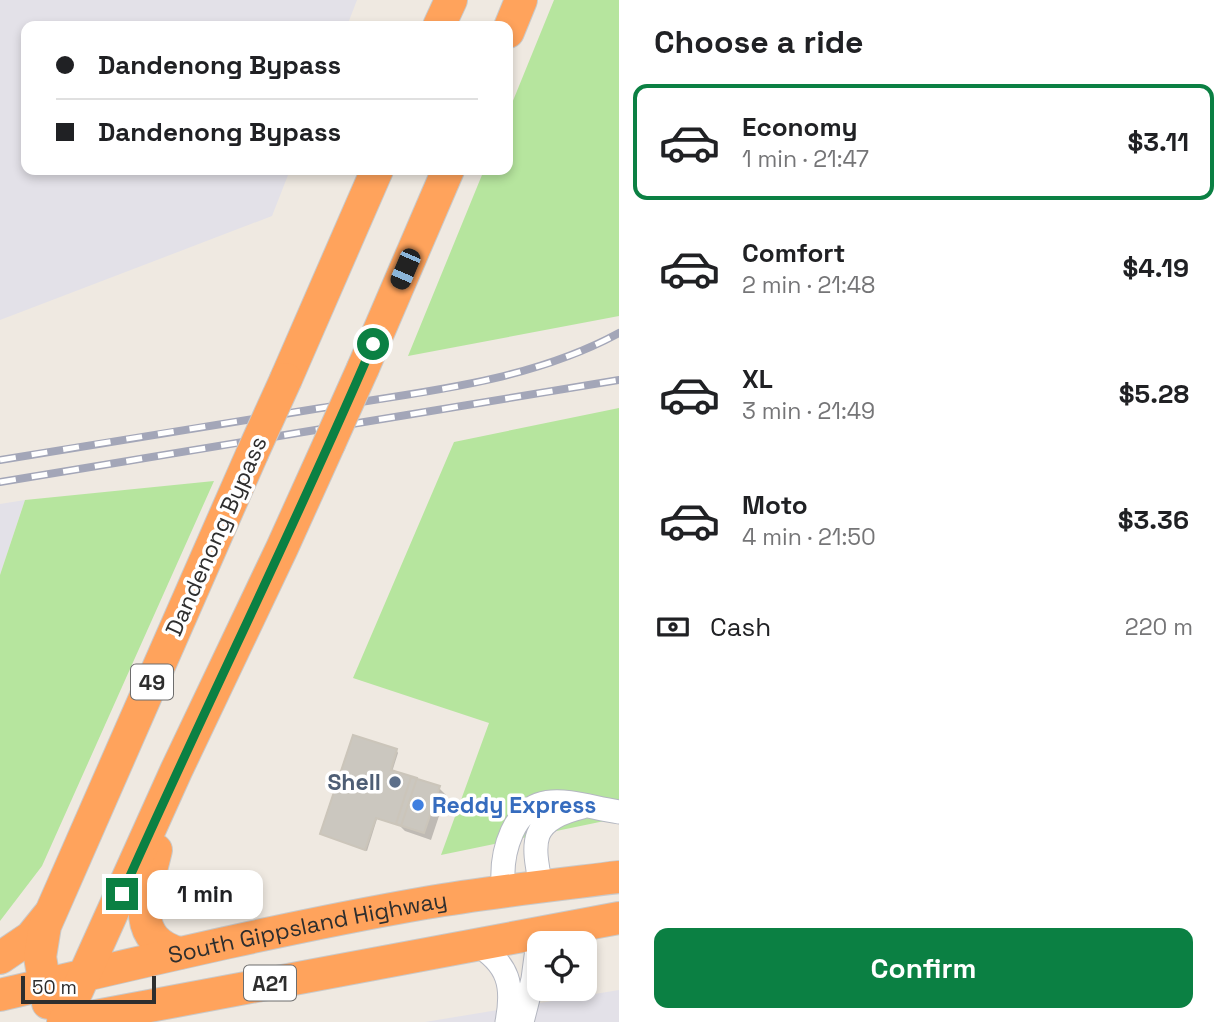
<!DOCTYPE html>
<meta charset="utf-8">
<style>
body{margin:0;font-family:"Space Grotesk",sans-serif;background:#f6f6f6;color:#202124;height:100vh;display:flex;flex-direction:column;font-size:26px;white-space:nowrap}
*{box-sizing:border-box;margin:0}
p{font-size:23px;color:#757577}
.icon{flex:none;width:38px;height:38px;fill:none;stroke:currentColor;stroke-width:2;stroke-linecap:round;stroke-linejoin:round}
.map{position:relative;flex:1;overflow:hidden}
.sheet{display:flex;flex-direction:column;background:#fff;width:609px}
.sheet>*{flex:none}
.top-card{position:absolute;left:21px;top:21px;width:492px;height:154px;border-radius:14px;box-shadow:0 4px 10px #0003;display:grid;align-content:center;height:154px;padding:0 35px;background:#fff}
.fabs{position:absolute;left:527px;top:931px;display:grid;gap:14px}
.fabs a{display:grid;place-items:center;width:70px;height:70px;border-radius:14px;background:#fff;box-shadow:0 4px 10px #0003;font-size:35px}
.scale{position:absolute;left:21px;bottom:18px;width:135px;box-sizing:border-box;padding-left:7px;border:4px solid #2e2e2e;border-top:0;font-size:19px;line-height:24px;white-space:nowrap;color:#2e2e2e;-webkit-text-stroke:5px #fff;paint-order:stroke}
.end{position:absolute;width:32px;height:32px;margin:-16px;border:9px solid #0b8043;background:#fff;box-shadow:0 0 0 4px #fff}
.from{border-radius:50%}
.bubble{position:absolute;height:49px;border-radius:14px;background:#fff;box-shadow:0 4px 10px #0003;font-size:23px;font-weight:700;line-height:49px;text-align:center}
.car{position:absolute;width:21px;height:42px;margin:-21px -10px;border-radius:9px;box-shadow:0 0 5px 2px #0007;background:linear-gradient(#222 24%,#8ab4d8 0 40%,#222 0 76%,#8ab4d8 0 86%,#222 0)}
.top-card b{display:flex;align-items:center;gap:24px;height:66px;font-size:26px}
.top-card b+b{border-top:2px solid #e0e0e0}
.top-card i{width:18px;height:18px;background:#202124}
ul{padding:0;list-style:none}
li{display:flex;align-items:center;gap:21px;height:116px;margin:0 14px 10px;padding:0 21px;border:4px solid transparent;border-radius:14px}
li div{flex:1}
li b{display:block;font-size:26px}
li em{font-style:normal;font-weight:700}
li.on{border-color:#0b8043}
li>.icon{width:63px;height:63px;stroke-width:1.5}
h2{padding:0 35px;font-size:32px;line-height:84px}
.pay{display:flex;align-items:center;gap:18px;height:77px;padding:0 35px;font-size:26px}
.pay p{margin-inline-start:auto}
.cta{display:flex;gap:14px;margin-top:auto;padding:14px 35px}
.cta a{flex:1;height:80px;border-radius:14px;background:#0b8043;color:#fff;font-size:28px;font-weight:700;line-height:80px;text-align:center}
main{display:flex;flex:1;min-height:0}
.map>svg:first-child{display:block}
.industrial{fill:#e3e1e8}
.green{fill:#b6e59e}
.shadow{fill:#0003}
.building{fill:#cbc7bf;stroke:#cbc5ba;stroke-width:2}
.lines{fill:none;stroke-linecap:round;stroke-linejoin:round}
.minor-casing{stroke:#b4b7c1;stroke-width:25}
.highway-casing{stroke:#c9c9c9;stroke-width:34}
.minor{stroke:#fff;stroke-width:23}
.highway{stroke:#ffa35c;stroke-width:32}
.rail-casing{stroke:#a3a6b8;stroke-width:8}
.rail{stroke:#fff;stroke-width:5;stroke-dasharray:16;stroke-linecap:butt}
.highway-bridge-casing{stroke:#c9c9c9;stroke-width:34;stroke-linecap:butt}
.highway-bridge{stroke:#ffa35c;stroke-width:32}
.route{stroke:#0b8043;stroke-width:9}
.service-dot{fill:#5c6f8a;stroke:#fff;stroke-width:2.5}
.shop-dot{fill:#3f7fe0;stroke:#fff;stroke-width:2.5}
.labels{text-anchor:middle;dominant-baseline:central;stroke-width:7;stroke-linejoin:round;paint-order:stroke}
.shield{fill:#fff;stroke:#6d6d6d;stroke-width:2}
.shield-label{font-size:21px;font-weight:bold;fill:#2e2e2e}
.street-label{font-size:23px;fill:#2e2e2e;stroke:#fff}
.service-label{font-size:23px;font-weight:bold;fill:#4e5e75;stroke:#fff;text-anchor:end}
.shop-label{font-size:23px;font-weight:bold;fill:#366cbe;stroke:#fff;text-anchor:start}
</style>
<main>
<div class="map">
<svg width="619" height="1022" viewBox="0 0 619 1022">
<rect width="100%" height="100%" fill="#efe9e1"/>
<!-- industrial -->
<path class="industrial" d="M0,0H357L347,26H26V170H290L272,216L0,320Z
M25,500L0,575V504Z
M619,990V1022H425Z"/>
<!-- green -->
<path class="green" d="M554,0H619V316L408,356L484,170H508V113Z
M619,408V818L441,855L489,723L353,678L454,442Z
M214,481L42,866L0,921V575L25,500Z"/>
<!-- shadow -->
<path class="shadow" d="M354,737L397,751L398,753L392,772L439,788L446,795L431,840L405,831L398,824L377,819L367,851L322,834Z"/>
<!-- building -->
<path class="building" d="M353,735L397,749L391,770L417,778L401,826L376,818L365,850L320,834Z
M411,777L440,786L424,833L396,824Z"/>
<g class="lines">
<defs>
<path id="minor" d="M541,886C532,841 529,820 582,807
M504,892C501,870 503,852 512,832C534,784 577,806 619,812
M476,944C509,964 514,986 507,1022
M522,1022L533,979L539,934"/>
<g id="highway">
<path d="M439,26L451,0"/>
<path d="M508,32L521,0"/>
<path d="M363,368L448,170"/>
<path d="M286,379L377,170"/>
<path d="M156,850C147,889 127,938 179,953"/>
<path d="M0,958L31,937L48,916"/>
<path id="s1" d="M0,995C141,962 282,928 425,903C489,892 554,885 619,877"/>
<path d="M48,1003L40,957L45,926L252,454"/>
<path d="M63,1022L176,771L282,548L329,444"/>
<path d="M64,1022L619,918"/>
</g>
</defs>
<!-- minor casing -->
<use href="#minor" class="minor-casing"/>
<!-- highway casing -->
<use href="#highway" class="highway-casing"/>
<!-- minor -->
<use href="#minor" class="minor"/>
<!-- highway -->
<use href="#highway" class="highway"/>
<defs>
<path id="rail" d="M0,460C107,442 214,425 321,408C421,392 529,382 619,333
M0,482L619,380"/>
</defs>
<!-- rail casing -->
<use href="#rail" class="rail-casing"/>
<!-- rail -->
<use href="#rail" class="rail"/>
<defs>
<path id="highway-bridge" d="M329,444L363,368
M252,454L286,379"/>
</defs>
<!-- highway-bridge casing -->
<use href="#highway-bridge" class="highway-bridge-casing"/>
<!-- highway-bridge -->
<use href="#highway-bridge" class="highway-bridge"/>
</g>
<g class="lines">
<!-- route -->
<path class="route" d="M122,894C204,709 294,529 373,344"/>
</g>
<!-- markers -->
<circle class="service-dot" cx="395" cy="782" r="7"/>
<circle class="shop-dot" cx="418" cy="805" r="7"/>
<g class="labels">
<!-- shield labels -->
<g class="shield">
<rect x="131" y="664.5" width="42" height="35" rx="5"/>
<rect x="244" y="965.5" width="52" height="35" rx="5"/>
</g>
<g class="shield-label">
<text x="152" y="682">49</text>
<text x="270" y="983">A21</text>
</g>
<!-- street labels -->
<g class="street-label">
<text transform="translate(216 536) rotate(-66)">Dandenong Bypass</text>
<text stroke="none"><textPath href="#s1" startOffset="315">South Gippsland Highway</textPath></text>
</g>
<!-- service labels -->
<g class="service-label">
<text x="381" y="782">Shell</text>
</g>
<!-- shop labels -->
<g class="shop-label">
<text x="432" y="805">Reddy Express</text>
</g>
</g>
</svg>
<div class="fabs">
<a><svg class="icon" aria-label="locate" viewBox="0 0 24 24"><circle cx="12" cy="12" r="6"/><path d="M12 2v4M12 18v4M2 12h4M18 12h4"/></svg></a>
</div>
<div class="scale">50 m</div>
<i class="end from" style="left:373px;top:344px"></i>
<i class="end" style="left:122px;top:894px"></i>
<div class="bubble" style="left:147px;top:870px;width:116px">1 min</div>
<i class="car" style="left:405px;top:269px;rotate:203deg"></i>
<div class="top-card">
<b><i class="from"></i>Dandenong Bypass</b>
<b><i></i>Dandenong Bypass</b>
</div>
</div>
<section class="sheet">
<h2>Choose a ride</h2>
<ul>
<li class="on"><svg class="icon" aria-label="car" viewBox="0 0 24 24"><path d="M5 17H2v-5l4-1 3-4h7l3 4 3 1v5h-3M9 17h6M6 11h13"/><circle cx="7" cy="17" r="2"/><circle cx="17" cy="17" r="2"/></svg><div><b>Economy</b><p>1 min · 21:47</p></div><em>$3.11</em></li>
<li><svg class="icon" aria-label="car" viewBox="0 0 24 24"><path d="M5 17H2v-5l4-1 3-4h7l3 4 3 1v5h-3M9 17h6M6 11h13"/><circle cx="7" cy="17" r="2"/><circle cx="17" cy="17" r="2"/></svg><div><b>Comfort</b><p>2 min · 21:48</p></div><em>$4.19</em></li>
<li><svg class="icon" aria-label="car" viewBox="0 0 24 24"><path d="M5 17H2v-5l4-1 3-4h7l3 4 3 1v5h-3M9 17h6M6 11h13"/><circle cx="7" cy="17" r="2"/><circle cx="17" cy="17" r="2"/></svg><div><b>XL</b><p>3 min · 21:49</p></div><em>$5.28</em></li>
<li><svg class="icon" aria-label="car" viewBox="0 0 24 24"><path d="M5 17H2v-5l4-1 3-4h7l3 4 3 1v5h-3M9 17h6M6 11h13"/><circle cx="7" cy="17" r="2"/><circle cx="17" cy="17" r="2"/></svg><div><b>Moto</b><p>4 min · 21:50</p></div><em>$3.36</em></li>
</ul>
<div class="pay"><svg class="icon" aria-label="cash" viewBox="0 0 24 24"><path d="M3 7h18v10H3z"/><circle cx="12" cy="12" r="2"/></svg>Cash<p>220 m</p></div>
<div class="cta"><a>Confirm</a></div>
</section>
</main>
